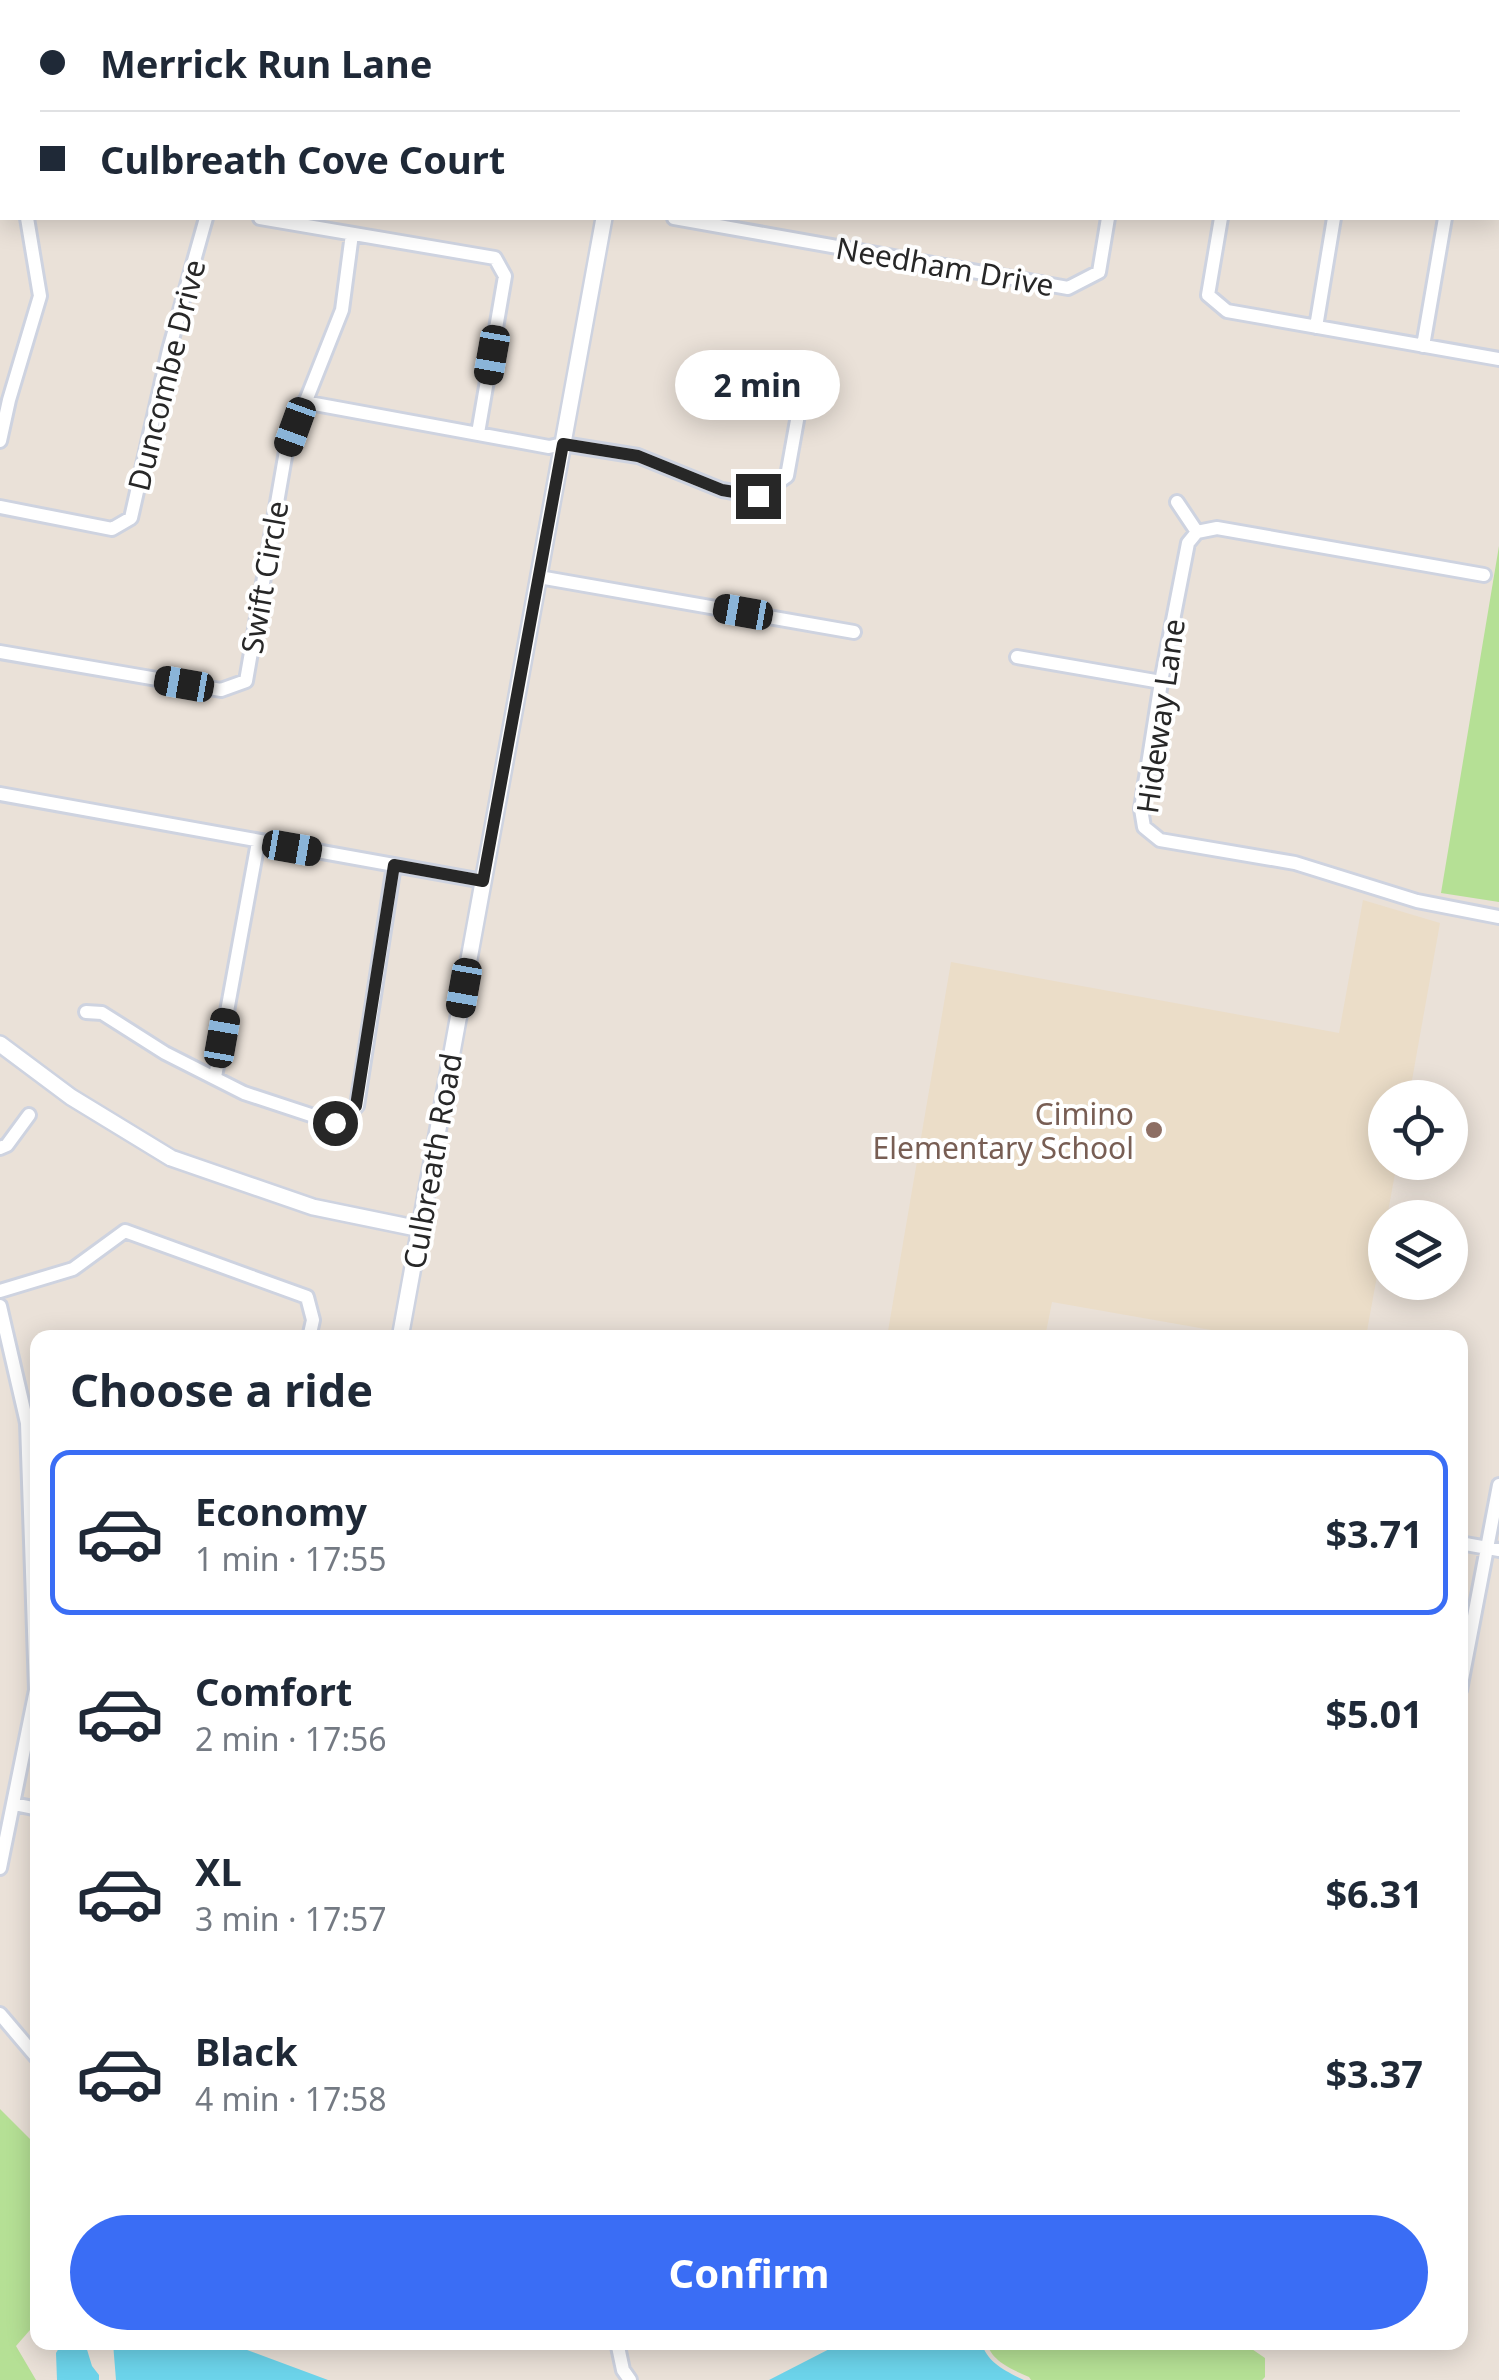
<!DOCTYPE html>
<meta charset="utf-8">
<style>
body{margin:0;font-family:"Noto Sans",sans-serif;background:#f2f2f3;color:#1f2937;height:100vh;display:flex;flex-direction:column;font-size:38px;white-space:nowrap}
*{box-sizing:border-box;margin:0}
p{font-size:32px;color:#747a83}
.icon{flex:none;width:55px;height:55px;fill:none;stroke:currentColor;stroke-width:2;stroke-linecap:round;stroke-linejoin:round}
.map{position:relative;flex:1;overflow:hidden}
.sheet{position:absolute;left:30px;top:1330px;width:1438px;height:1020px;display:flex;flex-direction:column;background:#fff;border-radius:20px;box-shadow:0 5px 25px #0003}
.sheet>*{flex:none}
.banner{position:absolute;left:0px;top:0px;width:1500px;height:220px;box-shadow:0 5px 25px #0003;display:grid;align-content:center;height:220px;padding:0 40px;background:#fff}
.controls{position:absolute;left:1368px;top:1080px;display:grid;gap:20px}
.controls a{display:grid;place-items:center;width:100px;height:100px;border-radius:50%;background:#fff;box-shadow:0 5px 25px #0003;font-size:50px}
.end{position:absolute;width:45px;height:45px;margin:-22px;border:12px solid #272727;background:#fff;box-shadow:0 0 0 5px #fff}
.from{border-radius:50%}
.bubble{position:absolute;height:70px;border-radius:35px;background:#fff;box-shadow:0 5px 25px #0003;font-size:32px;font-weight:700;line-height:70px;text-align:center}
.car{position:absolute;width:30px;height:60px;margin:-30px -15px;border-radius:12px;box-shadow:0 0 8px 2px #0007;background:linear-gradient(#222 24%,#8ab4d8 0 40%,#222 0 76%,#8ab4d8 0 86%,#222 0)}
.banner b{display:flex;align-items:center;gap:35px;height:95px;font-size:38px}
.banner b+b{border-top:2px solid #e0e1e3}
.banner i{width:25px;height:25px;background:#1f2937}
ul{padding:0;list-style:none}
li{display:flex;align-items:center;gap:30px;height:165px;margin:0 20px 15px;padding:0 20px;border:5px solid transparent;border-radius:20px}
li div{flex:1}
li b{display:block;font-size:38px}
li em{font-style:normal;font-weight:700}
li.current{border-color:#3a6df5}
li>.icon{width:90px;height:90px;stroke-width:1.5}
h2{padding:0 40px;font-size:45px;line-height:120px}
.button{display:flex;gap:20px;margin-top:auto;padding:20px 40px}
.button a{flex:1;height:115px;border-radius:60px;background:#3a6df5;color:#fff;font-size:40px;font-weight:700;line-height:115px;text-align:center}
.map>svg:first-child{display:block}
.education{fill:#ebddc8}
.green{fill:#b5e095}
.water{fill:#6cd4eb}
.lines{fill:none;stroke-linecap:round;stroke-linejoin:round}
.minor-casing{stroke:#ced3e0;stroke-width:18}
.tertiary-casing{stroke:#ced3e0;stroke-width:20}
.minor{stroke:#fff;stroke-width:12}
.tertiary{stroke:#fff;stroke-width:15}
.route{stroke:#272727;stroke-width:12}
.education-dot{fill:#8d6e63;stroke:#fff;stroke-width:4}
.labels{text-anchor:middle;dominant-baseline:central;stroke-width:8;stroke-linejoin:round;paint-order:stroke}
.street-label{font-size:30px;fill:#272727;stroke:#fff}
.education-label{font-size:30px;fill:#785e54;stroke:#fff;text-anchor:end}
</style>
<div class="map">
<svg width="1499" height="2380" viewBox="0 0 1499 2380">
<rect width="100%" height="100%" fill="#eae1d8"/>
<!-- education -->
<path class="education" d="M1363,900L1440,923L1409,1097L1385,1098V1162L1397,1163L1387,1217L1385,1218V1231L1366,1337H1251L1052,1302L1045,1337H887L951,962L1339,1033Z"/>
<!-- green -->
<path class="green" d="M1499,546V902L1441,893Z
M0,2109L37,2146V2322L16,2346L36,2380H0Z
M987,2343H1243L1265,2358V2377L1262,2380H1031L1029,2377C1013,2370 991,2361 987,2343Z"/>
<!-- water -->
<path class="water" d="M843,2342L982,2343C986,2362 1007,2372 1024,2380H769Z
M62,2343H85L92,2366L99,2375V2380H57L56,2353Z
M113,2343H228L328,2380H116Z"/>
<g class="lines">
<defs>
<path id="minor" d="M718,1L726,2
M131,2L134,0
M411,2L412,0
M550,2L551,0
M1033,2V0
M1145,2V0
M1257,2L1258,0
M0,22L2,23
M1498,45H1499
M260,218L495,258L505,276L478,433
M674,218L1068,288L1099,272L1108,218
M1221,218L1208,295L1227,311L1499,359
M1316,327L1334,218
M1423,346L1445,218
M304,402L549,447L563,444L638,456L722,490L758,496L787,476L803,387
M0,441L9,400L40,296L27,218
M1177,502L1197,532
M0,507L112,529L131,518L169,350L206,218
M1484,575L1217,528L1197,532L1188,543L1161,682L1141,809L1144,827L1160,840L1295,863L1417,901L1499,917
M539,577L854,632
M0,652L221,690L246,681L286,451L342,310L352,234
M1017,657L1161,682
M0,794L483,881
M86,1012L102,1013L165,1053L244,1093L335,1123L357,1106L394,865
M215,1077L258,842
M0,1148L7,1145L29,1115
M0,1291L73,1269L125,1231L307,1297L313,1320L309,1338
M0,1306L27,1423L36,1690L0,1868
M1460,1543L1499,1550
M1460,1690L1499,1485
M14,1804L38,1809
M0,2014L38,2059
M617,2342L623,2370L630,2380"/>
<path id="tertiary" d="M641,2V0
M0,1044L71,1097L171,1158L313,1207L420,1229
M400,1338L604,218"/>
</defs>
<!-- minor casing -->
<use href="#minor" class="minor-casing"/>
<!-- tertiary casing -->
<use href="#tertiary" class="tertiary-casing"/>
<!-- minor -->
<use href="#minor" class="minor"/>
<!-- tertiary -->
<use href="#tertiary" class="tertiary"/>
</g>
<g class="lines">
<!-- route -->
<path class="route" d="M335,1123L356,1106L394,865L483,881L563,444L638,456L722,490L758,496"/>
</g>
<!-- markers -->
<circle class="education-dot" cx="1154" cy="1130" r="10"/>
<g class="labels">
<!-- street labels -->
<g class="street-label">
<text transform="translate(945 266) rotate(10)">Needham Drive</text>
<text transform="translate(166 375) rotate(-76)">Duncombe Drive</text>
<text transform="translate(264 577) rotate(-80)">Swift Circle</text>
<text transform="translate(1160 716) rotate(-82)">Hideway Lane</text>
<text transform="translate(432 1161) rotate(-80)">Culbreath Road</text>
</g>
<!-- education labels -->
<g class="education-label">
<text x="1134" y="1113">Cimino<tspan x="1134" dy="34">Elementary School</tspan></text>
</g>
</g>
</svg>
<div class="controls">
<a><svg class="icon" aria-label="locate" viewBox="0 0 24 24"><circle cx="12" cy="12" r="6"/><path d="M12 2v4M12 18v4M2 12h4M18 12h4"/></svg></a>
<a><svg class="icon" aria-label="layers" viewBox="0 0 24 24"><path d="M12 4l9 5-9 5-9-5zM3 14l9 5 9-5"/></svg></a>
</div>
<i class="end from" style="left:335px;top:1123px"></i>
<i class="end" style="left:758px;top:496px"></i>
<div class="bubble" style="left:675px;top:350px;width:165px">2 min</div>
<i class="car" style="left:492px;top:355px;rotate:190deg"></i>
<i class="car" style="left:295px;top:427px;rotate:200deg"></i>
<i class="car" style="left:743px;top:612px;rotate:280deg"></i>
<i class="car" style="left:184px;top:684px;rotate:280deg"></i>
<i class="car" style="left:292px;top:848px;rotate:100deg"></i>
<i class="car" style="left:464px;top:988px;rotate:190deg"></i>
<i class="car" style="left:222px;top:1038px;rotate:10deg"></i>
<div class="banner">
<b><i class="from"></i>Merrick Run Lane</b>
<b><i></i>Culbreath Cove Court</b>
</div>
<section class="sheet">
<h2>Choose a ride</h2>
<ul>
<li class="current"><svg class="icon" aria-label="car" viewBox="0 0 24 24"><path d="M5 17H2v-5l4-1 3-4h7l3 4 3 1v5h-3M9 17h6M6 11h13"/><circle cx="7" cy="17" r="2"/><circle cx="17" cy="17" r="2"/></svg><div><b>Economy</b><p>1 min · 17:55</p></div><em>$3.71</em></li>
<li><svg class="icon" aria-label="car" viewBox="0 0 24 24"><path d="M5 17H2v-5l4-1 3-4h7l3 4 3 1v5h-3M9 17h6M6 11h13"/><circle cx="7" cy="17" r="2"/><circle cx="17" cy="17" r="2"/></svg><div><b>Comfort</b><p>2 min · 17:56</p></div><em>$5.01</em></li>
<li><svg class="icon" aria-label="car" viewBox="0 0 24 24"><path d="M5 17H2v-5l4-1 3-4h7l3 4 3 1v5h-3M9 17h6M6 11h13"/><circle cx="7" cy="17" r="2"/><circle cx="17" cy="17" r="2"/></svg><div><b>XL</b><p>3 min · 17:57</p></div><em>$6.31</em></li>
<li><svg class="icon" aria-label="car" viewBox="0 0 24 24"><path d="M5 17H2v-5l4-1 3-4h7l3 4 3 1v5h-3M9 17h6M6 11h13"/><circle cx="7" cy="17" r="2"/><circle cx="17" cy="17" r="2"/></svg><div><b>Black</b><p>4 min · 17:58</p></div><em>$3.37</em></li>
</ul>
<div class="button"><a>Confirm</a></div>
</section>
</div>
